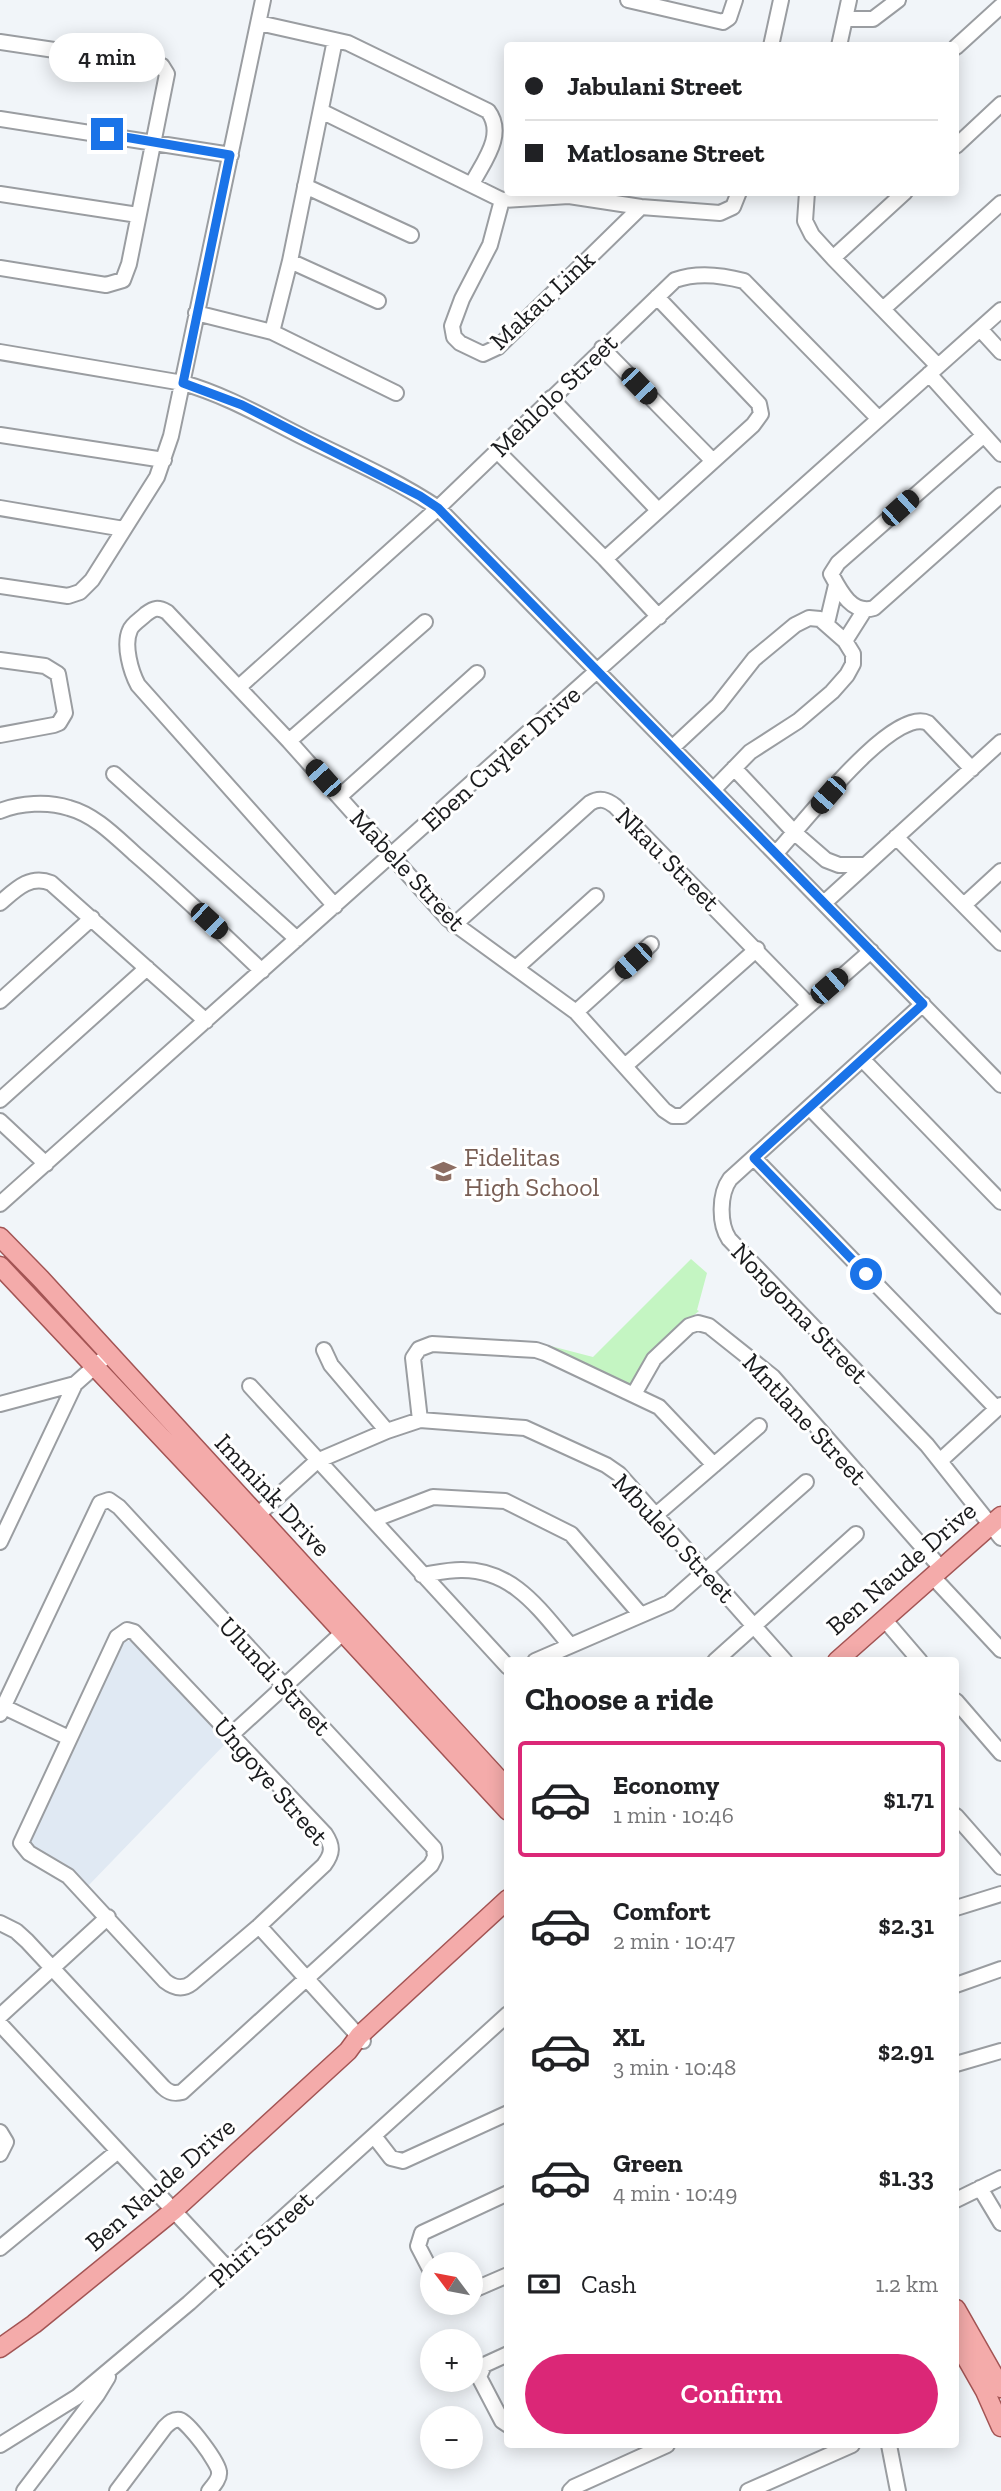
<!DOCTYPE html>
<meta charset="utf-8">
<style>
body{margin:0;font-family:"Zilla Slab",serif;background:#f6f6f6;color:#202124;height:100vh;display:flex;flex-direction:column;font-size:26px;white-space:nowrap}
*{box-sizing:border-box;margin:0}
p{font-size:23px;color:#757577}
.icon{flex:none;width:38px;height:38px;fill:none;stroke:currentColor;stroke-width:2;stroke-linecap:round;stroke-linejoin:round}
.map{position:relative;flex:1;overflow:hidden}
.sheet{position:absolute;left:504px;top:1657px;width:455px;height:791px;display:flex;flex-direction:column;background:#fff;border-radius:7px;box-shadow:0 4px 18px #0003}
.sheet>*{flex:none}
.top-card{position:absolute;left:504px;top:42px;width:455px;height:154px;border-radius:7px;box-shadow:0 4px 18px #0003;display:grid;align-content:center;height:154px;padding:0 21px;background:#fff}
.needle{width:46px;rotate:302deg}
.controls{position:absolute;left:420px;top:2252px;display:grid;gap:14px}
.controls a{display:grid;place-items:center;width:63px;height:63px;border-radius:50%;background:#fff;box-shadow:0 4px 18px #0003;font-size:35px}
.end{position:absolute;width:32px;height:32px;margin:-16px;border:9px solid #1a73e8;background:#fff;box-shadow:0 0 0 4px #fff}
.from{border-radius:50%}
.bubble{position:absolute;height:49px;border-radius:24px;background:#fff;box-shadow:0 4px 18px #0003;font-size:23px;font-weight:600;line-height:49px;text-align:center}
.car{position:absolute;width:21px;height:42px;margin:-21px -10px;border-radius:9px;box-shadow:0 0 5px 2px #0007;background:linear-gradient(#222 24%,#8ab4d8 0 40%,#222 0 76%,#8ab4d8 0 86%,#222 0)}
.top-card b{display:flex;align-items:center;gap:24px;height:66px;font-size:26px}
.top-card b+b{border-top:2px solid #e0e0e0}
.top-card i{width:18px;height:18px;background:#202124}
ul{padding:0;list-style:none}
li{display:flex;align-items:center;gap:21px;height:116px;margin:0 14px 10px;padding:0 7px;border:4px solid transparent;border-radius:7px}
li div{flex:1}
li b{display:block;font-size:26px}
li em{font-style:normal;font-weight:600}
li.active{border-color:#db2777}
li>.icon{width:63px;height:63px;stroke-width:1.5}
h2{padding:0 21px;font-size:32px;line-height:84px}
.pay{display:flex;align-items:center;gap:18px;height:77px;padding:0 21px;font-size:26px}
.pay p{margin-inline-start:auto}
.cta{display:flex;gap:14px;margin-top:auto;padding:14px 21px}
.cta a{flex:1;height:80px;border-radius:42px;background:#db2777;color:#fff;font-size:28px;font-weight:600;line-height:80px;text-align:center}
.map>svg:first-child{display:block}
.built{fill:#e0e9f3}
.green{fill:#c4f5c2}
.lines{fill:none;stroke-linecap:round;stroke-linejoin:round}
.minor-casing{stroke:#9a9da1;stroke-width:18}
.major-casing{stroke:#a35454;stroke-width:21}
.minor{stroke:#fff;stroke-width:14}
.major{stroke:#f4abaa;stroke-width:18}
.route{stroke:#1a73e8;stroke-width:9}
.labels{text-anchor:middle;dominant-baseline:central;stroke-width:6;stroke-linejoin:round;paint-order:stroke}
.street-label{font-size:26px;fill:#1a1b1d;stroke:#fff}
.education-label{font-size:26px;fill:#785e54;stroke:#fff;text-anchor:start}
</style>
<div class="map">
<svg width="1001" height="2491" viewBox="0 0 1001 2491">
<rect width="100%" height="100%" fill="#f1f5f9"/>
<!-- built -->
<path class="built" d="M132,1640L226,1743L87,1887L64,1863L31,1846L28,1842L124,1642Z"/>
<!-- green -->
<path class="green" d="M691,1259L707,1273L697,1310L699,1311L688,1320L631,1387L543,1349V1344L593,1357Z"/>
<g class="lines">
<defs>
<path id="minor" d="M628,0L723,22L729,18L735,0
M845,19H873L898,0
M259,23L348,43L488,111C506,135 483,162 472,184
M0,42L162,66L167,74L129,264L123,280L106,285L0,268
M771,46L781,0
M839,46L849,0
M956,47L1001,6
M321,111L502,200L569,196L641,207L720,213L733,207L739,192
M0,119L231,155
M956,146L1001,104
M305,186L411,235
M807,192L805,221L812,235L833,258L938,366
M0,194L138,215
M502,200L490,245L462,299L452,326L454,337L460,343L483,354L498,347L641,207
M833,258L905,192
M290,261L378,301
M883,309L1001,203
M196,313L272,332L396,393
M980,329L1001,352
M272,332L290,261L335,40
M602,348L713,461
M0,352L183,383C226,395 265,418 305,438C350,460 396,480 438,508L1001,1085
M929,374L1001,454
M551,398L658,510
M0,435L164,460
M984,435L838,563L831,574C840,591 852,615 874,608L1001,495
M497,451L605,559L659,617
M0,508L124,529
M605,559L753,425L761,414L759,404L657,297
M0,586L68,596L80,592L92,580L157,477L171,436L263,0
M827,623L836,585
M845,641L864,611
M0,660L45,666L58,674L65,713L59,723L54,725L0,735
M239,687L438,508L675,280C697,272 722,275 744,281L879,419
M289,741L425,622
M673,747L718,705L754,659L795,625L809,618L820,619L845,641L853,654V664L847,675L832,692L798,721L750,752L714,789
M734,768L795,833L826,860L839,865H866
M114,774L297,939
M339,797L477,673
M0,811C20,803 48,801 69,808C95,815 115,836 135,854C178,891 220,931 262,971
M896,837L1001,943
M776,853C800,828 893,705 928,723L972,769
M0,903C15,890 30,874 51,883L206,1021
M824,903L1001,742
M964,905L1001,871
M335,906L138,685C131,672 123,645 130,630C132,624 141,619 146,614C154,608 158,607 167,612L289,741L448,919L576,1012L664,1110L673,1116H683L871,951
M454,925L590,803C600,797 607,800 615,806L808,1004
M516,968L596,896
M0,1001L92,918
M923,1004L730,1179C719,1194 719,1224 729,1239L927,1445L1001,1538
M576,1012L651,944
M863,1060L1001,1202
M625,1066L757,949
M0,1100L147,968
M810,1108L1001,1306
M0,1121L46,1164
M754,1158L997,1409
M0,1204L1001,310
M324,1350L331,1365L387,1431
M250,1386L508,1667
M634,1394L654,1359L689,1326L698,1323L709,1326L773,1377L941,1568
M0,1404L75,1384L102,1360
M420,1420L413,1358L419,1349L432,1344L536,1350L545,1353L659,1407L714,1465
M941,1460L1001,1405
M657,1514L759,1426
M373,1520L433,1497L505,1501L571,1534L641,1615
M251,1521L317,1461L387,1431L420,1420L525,1428L606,1465L619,1474L785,1661
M0,1542L75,1384
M422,1575C435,1573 448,1570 461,1570C513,1569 540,1610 570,1645
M932,1576L1001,1650
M884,1619L920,1661
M127,1630L134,1632L325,1834C333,1846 333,1853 324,1865L259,1926L192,1983C183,1990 174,1988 165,1981L68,1876L29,1853L21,1843L117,1637Z
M535,1661L669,1603L806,1482
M715,1661L856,1534
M956,1701L1001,1753
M0,1705L69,1738
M0,1714L100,1503L109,1500L119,1507L434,1848L435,1857L431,1865L182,2092C174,2094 169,2093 163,2087L27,1941L16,1931L0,1923
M231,1735L349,1627
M956,1816L1001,1867
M956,1908L1001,1894
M259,1926L363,2041
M956,1985L1001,1969
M0,2016L108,1917
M0,2024L228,2269
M956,2064L1001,2051
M0,2132L6,2142L0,2154
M374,2136L391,2158L403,2161L508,2113
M980,2188L1001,2223
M956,2200L1001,2178
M0,2248L118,2151
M432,2273L418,2246L422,2233L508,2193
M471,2291L508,2275
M508,2354L484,2365L479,2377L502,2421L508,2425
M0,2445L77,2397L189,2303L508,2014
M889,2445L898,2491
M24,2491L97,2395L108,2377
M117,2491L165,2427C169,2423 173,2419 180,2420C188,2422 219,2463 219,2472C220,2479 213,2486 209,2491
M570,2491L574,2487L667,2445
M748,2491L852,2445"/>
<path id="major" d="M0,1237L41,1279L508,1789
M0,1266L244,1525L508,1811
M837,1661L1001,1516
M956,2309L1001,2388
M956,2340L985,2391L1001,2427
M0,2348L34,2324L173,2211L348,2051L359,2036L508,1899"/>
</defs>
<!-- minor casing -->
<use href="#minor" class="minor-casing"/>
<!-- major casing -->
<use href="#major" class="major-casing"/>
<!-- minor -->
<use href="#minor" class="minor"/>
<!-- major -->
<use href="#major" class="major"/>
</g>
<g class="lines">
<!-- route -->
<path class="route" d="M107,134L230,155L183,383L242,405L420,496L438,508L923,1004L754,1158L866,1274"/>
</g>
<!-- icons -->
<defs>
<symbol id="school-bare" viewBox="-9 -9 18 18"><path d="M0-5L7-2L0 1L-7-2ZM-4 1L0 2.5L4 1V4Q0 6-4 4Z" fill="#8d6e63" stroke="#fff" stroke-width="2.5" paint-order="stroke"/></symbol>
</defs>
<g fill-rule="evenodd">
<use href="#school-bare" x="426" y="1154" width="35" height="35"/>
</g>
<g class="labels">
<!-- street labels -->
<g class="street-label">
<text transform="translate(542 300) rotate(-43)">Makau Link</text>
<text transform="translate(554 395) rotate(-44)">Mehlolo Street</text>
<text transform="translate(501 758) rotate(-42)">Eben Cuyler Drive</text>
<text transform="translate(668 859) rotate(45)">Nkau Street</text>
<text transform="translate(408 870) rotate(47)">Mabele Street</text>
<text transform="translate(800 1313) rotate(46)">Nongoma Street</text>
<text transform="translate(805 1419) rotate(47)">Mntlane Street</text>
<text transform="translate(273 1495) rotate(47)">Immink Drive</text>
<text transform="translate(674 1538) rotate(47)">Mbulelo Street</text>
<text transform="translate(901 1568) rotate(-41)">Ben Naude Drive</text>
<text transform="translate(275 1676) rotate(47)">Ulundi Street</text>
<text transform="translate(271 1781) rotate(49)">Ungoye Street</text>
<text transform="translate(160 2184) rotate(-41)">Ben Naude Drive</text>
<text transform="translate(261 2239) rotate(-42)">Phiri Street</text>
</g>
<!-- education labels -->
<g class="education-label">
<text x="464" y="1157">Fidelitas<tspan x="464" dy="30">High School</tspan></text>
</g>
</g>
</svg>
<div class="controls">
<a><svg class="needle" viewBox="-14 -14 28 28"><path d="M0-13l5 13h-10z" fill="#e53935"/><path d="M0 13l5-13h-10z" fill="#757577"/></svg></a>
<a>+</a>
<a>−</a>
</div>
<i class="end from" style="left:866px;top:1274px"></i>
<i class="end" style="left:107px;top:134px"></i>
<div class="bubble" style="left:49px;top:33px;width:116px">4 min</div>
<i class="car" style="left:639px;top:386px;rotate:136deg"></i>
<i class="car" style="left:900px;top:508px;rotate:48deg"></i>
<i class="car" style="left:323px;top:778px;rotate:318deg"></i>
<i class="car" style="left:828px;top:795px;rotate:221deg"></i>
<i class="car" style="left:209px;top:921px;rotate:133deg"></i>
<i class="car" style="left:633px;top:961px;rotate:228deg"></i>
<i class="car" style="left:829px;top:986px;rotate:49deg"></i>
<div class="top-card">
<b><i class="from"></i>Jabulani Street</b>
<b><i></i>Matlosane Street</b>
</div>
<section class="sheet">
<h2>Choose a ride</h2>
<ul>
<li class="active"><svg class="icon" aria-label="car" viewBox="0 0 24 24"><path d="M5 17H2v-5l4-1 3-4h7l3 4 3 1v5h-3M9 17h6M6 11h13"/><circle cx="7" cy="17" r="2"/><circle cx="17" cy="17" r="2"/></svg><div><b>Economy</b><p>1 min · 10:46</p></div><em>$1.71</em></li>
<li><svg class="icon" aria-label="car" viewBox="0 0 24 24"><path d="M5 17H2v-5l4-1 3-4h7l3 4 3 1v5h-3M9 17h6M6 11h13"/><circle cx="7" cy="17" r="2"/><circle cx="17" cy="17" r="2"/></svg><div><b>Comfort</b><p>2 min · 10:47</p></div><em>$2.31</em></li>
<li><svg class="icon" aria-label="car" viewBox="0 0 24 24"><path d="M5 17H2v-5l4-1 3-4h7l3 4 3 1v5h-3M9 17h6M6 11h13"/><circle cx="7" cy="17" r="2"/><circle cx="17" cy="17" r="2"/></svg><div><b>XL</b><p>3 min · 10:48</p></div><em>$2.91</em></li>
<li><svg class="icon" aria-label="car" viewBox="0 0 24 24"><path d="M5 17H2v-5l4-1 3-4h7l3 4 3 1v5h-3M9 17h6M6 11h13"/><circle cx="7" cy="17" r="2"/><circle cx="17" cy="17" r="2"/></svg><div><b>Green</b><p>4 min · 10:49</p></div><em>$1.33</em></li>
</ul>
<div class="pay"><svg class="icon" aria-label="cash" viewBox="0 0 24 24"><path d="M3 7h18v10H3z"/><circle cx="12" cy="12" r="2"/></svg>Cash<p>1.2 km</p></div>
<div class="cta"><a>Confirm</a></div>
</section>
</div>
